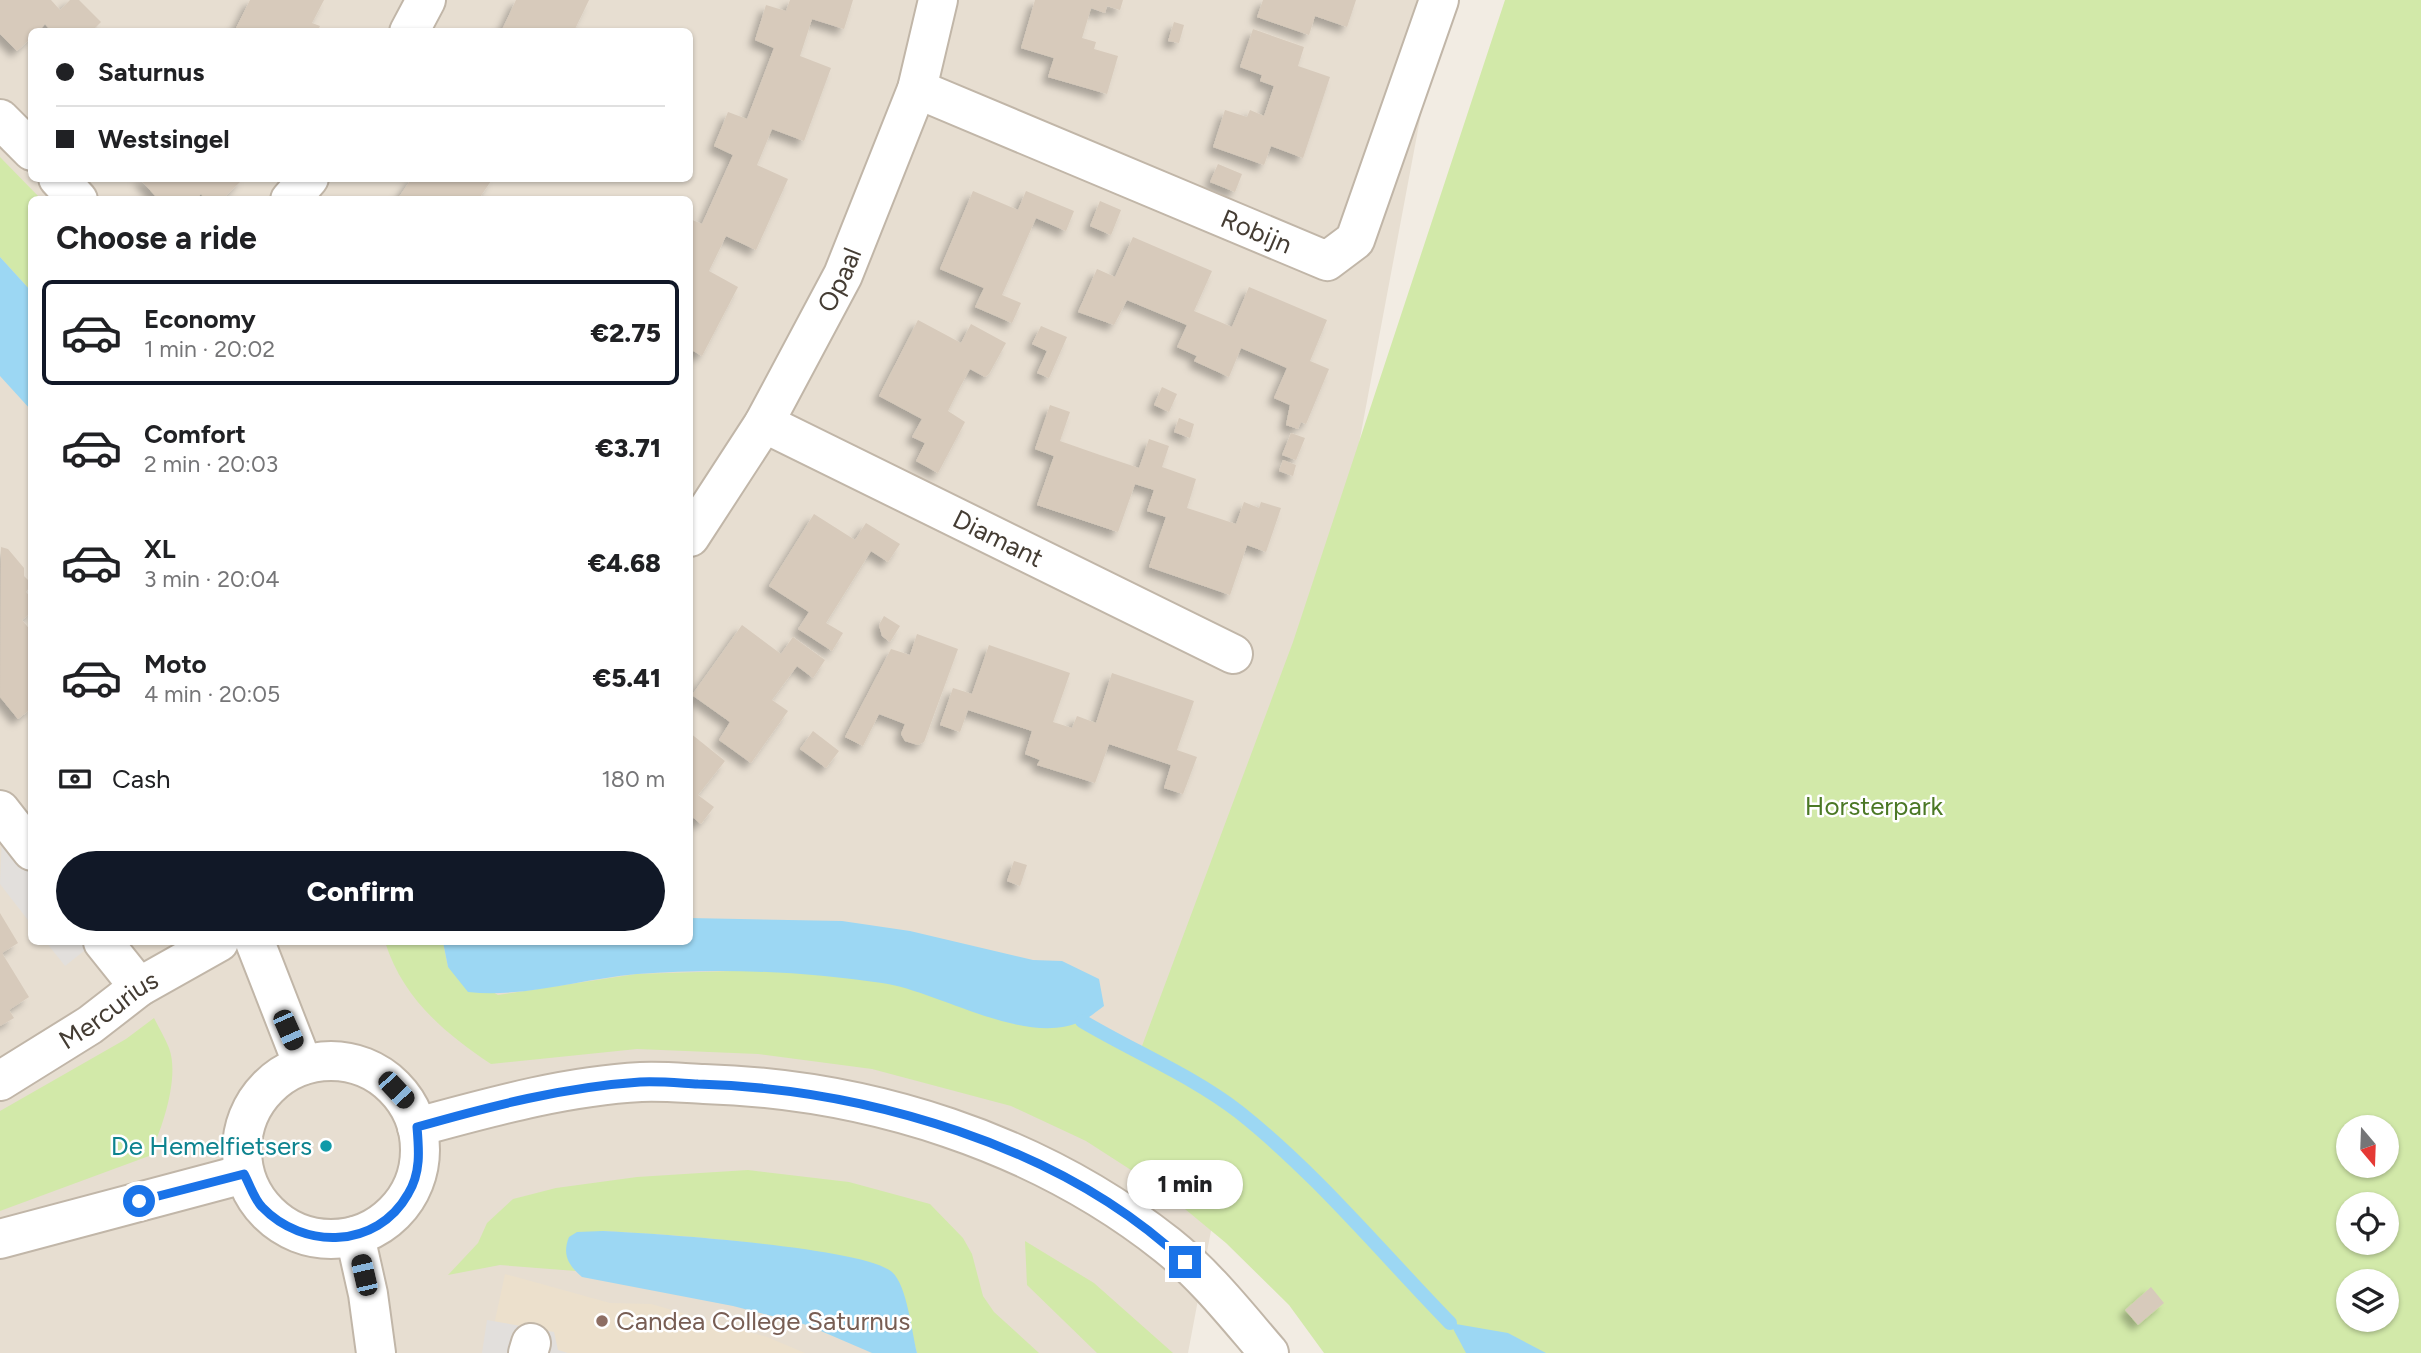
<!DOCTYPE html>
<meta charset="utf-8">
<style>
body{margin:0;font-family:Figtree,sans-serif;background:#f6f6f6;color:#202124;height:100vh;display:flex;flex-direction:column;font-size:26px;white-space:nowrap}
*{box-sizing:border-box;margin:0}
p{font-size:23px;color:#757577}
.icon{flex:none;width:38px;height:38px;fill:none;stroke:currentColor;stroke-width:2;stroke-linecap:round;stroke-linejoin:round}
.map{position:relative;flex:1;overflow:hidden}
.side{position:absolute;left:28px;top:196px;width:665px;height:749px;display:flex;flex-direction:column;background:#fff;border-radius:10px;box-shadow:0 2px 5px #0004}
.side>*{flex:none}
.hud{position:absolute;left:28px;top:28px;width:665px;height:154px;border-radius:10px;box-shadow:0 2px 5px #0004;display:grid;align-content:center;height:154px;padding:0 28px;background:#fff}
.needle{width:46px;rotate:161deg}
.controls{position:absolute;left:2336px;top:1115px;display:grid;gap:14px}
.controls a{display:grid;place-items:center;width:63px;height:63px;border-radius:50%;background:#fff;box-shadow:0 2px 5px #0004;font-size:35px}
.end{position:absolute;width:32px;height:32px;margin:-16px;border:9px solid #1a73e8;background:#fff;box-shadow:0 0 0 4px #fff}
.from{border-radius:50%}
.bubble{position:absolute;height:49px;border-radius:24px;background:#fff;box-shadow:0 2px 5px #0004;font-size:23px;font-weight:800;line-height:49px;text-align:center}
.car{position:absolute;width:21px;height:42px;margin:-21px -10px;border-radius:9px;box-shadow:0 0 5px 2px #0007;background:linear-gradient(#222 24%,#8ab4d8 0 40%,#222 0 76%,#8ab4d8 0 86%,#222 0)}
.hud b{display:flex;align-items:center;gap:24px;height:66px;font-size:26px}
.hud b+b{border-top:2px solid #e0e0e0}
.hud i{width:18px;height:18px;background:#202124}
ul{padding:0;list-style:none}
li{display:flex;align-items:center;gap:21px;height:105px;margin:0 14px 10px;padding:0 14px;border:4px solid transparent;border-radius:10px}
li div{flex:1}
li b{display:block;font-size:26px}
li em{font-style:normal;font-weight:800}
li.on{border-color:#111827}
li>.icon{width:63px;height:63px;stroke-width:1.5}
h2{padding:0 28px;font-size:32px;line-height:84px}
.pay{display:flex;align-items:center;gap:18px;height:77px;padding:0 28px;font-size:26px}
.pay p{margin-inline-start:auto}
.button{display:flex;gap:14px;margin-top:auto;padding:14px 28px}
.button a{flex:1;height:80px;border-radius:42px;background:#111827;color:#fff;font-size:28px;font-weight:800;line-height:80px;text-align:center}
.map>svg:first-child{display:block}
.residential{fill:#e7ded1;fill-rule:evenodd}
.education{fill:#ece0cc}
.green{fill:#d2e9a9;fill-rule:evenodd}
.parking{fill:#e2dfdc}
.water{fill:#9cd7f3}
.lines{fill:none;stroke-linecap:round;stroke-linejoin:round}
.stream{stroke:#9cd7f3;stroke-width:14}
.building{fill:#d7cabb;filter:url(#shadow)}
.minor-casing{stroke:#c1b6a8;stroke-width:42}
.minor{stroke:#fff;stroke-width:38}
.route{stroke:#1a73e8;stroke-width:9}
.culture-dot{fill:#0f9aa8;stroke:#fff;stroke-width:2.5}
.education-dot{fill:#8d6e63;stroke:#fff;stroke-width:2.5}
.labels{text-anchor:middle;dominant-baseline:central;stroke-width:5;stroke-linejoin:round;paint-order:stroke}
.street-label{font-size:26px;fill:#443c33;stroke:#fff}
.park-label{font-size:26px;fill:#4b7825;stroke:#fff}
.culture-label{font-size:26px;fill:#0d838f;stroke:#fff;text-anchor:end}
.education-label{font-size:26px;fill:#785e54;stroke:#fff;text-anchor:start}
</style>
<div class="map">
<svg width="2421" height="1353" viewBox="0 0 2421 1353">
<defs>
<filter id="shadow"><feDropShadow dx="-6" dy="6" stdDeviation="3.5" flood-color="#0004"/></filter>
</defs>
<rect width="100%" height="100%" fill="#f2ece3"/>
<!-- residential -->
<path class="residential" d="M0,0H1453L1430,66L1188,1353H0ZM32,32H690V178H32ZM32,200H690V942H32Z"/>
<!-- education -->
<path class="education" d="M505,1274L610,1303L651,1304L767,1337L805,1353H488Z"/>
<!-- green -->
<path class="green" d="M1505,0H2421V1353H1324L1289,1305L1226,1243L1162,1190L1086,1141L1011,1106L872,1069L758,1054L637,1049L491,1064C443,1032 403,998 385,942H443L448,967L498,995L636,974L764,970L823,974L902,985L1015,1024L1082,1021L1087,1017L1139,1054L1293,642ZM2348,1127H2387V1166H2348ZM2348,1204H2387V1242H2348ZM2348,1281H2387V1320H2348Z
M0,157L41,199L32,200L31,291L0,257Z
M154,1018C159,1028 165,1038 169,1048C180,1077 162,1130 149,1156L0,1211V1111L126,1039Z
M748,1170L849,1182L930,1204L963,1238L972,1254L983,1296L994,1312L1039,1353H917L910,1327L874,1265C786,1243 694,1236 603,1231L573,1268L576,1271L500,1265L448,1275L478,1243L487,1223L513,1199L556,1188L637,1177Z
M1025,1241L1094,1283L1173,1353H1097L1027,1285Z"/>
<!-- parking -->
<path class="parking" d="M2,839L31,875V924L0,884Z
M46,942H85L89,947L65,966Z
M487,1320L554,1332L558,1350L568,1353H482Z"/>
<!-- water -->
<path class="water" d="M0,257L31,291V410L0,376Z
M690,918L842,921L910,931L1033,960L1062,961L1099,979L1104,1006C1097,1011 1089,1018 1082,1021C1026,1048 939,991 882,983C800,971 719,968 637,974C580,979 525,998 468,992L448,967L443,942H690Z
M603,1231C650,1233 864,1247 892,1272C907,1285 912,1333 917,1353H872L807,1325L733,1306L582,1277C568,1265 562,1254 569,1237L577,1232Z
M1450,1323L1508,1333L1546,1353H1466Z"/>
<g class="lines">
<!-- stream -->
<path class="stream" d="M1082,1021C1134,1052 1191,1075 1239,1112C1316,1173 1381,1252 1450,1323"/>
</g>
<!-- building -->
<path class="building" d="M0,0H51L60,10L70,0H79L101,22L91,32H52L45,24L38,32H32V37L17,51L0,34Z
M250,0H324L312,23L320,26L317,32H234Z
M516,0H589L575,29L581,32H501Z
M790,0H853L844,29L812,19L800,56L831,68L804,141L772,129L757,165L788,179L756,250L726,236L709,271L738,287L702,356L690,349V219L702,224L733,155L714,146L728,112L747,119L774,48L755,40L766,5L786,11Z
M1035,0H1123L1120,10L1107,6L1105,13L1091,8L1082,38L1096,42L1094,49L1118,56L1107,94L1048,77L1054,58L1021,48Z
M1263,0H1356L1347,27L1315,16L1309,35L1257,17Z
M1174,22L1184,25L1179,43L1168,41Z
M1253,29L1304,47L1298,66L1330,77L1303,158L1271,146L1264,165L1213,147L1225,110L1247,117L1250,110L1264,116L1274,86L1260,81L1262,75L1240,67Z
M1218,164L1242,174L1235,192L1210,182Z
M139,178H244L222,200H206L201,194L195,200H159Z
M412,178H493L478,200H397Z
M973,191L1018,210L1026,191L1074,211L1066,231L1036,218L1002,295L1021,303L1012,323L975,307L984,288L940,269Z
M1100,201L1121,210L1111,235L1090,226Z
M1133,237L1212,271L1194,311L1232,327L1249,287L1327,320L1310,361L1329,369L1306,424L1301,422L1298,429L1286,425L1290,405L1274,398L1287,368L1241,348L1229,377L1194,361L1197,356L1177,347L1187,325L1127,300L1114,325L1078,312L1097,269L1115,277Z
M918,320L961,343L971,324L1006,343L989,374L985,377L970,369L959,389L948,411L965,422L938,473L916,461L925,443L912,437L922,419L879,396Z
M1041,326L1067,337L1049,378L1037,373L1047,351L1032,344Z
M1162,387L1177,394L1169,412L1154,405Z
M1050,405L1070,412L1060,441L1100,455L1139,468L1149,439L1169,446L1162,467L1196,479L1187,508L1236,524L1244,502L1259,508L1261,502L1281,508L1266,552L1247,545L1230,595L1149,567L1166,517L1147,511L1154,490L1135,484L1118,532L1037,505L1054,456L1035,449Z
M1179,418L1194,424L1190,438L1174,432Z
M1291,433L1305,438L1296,460L1282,455Z
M1283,460L1296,465L1293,476L1279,471Z
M814,514L855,540L866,523L900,544L888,562L871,551L826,623L843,633L832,651L798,629L809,612L769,586Z
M1,547L8,549L24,568V576L32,584L26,592L32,598V612L22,620L32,632V708L18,719L0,697Z
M884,616L900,626L890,642L882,636L879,625Z
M742,625L781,654L793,637L825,660L813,678L797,666L772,700L788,711L751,763L719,740L730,722L692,695Z
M917,634L958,649L924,742L918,745L905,741L901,734L905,724L879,714L863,746L845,737L891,649L910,655Z
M989,645L1070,673L1053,722L1072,728L1077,716L1096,723L1112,673L1194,701L1177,750L1197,757L1183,794L1164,788L1171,765L1109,744L1095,783L1037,765L1040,760L1025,754L1032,731L968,710L960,732L940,725L953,688L972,694Z
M813,731L839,751L826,768L800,749Z
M690,733L725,761L698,795L714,807L701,824L690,815Z
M1014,861L1027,865L1020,886L1007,881Z
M0,913L18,943L2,953L29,997L9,1010L14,1018L0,1026Z
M2151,1287L2164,1303L2138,1325L2125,1310Z"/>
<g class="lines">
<defs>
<g id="minor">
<path d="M409,32L426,0"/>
<path id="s1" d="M917,89L1327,261L1355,240L1439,0"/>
<path d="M0,119L32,151"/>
<path d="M58,178L78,200"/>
<path d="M290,200L309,178"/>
<path id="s2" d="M764,423L1233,654"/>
<path id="s3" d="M690,537L764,423L843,275L917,89L938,0"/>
<path d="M0,810L32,851"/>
<path d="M103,942L139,987"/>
<path d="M255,942L303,1065"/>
<circle cx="331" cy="1150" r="89"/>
<path id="s4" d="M0,1081L90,1025L139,987L219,942"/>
<path d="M417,1127C491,1107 565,1086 641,1082C662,1081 683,1083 704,1084C869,1089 1037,1142 1167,1245C1206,1276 1237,1316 1269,1353"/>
<path d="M355,1236L368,1294L376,1353"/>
<path d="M0,1239L244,1174"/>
<path d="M528,1353L531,1343"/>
</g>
</defs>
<!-- minor casing -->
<use href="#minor" class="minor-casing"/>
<!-- minor -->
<use href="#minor" class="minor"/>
</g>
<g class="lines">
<!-- route -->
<path class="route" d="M139,1201L244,1174C250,1185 254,1199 262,1207C303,1250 377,1249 408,1194C421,1173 419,1150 417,1127C491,1106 564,1087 640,1082C659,1081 679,1083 698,1084C866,1089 1061,1145 1185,1262"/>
</g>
<!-- markers -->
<circle class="culture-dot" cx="326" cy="1146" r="7"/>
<circle class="education-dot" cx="602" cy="1321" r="7"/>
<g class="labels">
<!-- street labels -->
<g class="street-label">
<text stroke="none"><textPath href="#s1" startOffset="368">Robijn</textPath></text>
<text stroke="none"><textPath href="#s3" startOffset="298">Opaal</textPath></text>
<text stroke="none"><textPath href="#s2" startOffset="261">Diamant</textPath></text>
<text stroke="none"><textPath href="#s4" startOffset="130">Mercurius</textPath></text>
</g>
<!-- park labels -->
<g class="park-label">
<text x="1874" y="806">Horsterpark</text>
</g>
<!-- culture labels -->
<g class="culture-label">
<text x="312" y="1146">De Hemelfietsers</text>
</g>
<!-- education labels -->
<g class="education-label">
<text x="616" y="1321">Candea College Saturnus</text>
</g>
</g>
</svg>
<div class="controls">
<a><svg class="needle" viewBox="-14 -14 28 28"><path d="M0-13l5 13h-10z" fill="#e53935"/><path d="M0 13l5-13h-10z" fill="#757577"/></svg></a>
<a><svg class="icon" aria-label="locate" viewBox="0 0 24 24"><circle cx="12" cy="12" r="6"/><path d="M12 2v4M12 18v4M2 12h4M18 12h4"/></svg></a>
<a><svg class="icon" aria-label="layers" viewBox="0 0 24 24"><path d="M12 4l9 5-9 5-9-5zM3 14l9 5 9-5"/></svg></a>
</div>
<i class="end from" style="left:139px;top:1201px"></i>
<i class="end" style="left:1185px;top:1262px"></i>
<div class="bubble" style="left:1127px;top:1160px;width:116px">1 min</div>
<i class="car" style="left:288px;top:1030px;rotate:156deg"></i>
<i class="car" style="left:396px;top:1090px;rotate:137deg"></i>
<i class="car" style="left:364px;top:1275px;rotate:347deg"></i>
<div class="hud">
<b><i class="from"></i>Saturnus</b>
<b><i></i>Westsingel</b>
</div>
<section class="side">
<h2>Choose a ride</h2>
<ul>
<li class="on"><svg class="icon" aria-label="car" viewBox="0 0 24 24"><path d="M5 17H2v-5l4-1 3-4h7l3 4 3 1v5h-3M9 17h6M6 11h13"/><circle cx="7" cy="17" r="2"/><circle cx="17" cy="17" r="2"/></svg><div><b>Economy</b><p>1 min · 20:02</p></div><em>€2.75</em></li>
<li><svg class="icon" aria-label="car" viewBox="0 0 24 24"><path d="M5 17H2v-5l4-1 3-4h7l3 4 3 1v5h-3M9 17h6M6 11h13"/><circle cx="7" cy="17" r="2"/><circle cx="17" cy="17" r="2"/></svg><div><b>Comfort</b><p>2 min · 20:03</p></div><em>€3.71</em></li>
<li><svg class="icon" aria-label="car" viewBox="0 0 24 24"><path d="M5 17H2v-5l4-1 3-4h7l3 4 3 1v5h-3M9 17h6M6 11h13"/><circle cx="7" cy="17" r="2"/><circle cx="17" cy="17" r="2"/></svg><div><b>XL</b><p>3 min · 20:04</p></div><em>€4.68</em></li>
<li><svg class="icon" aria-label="car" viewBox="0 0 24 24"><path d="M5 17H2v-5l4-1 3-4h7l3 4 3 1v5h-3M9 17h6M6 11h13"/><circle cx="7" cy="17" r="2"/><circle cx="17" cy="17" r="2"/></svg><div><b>Moto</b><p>4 min · 20:05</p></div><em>€5.41</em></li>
</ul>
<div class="pay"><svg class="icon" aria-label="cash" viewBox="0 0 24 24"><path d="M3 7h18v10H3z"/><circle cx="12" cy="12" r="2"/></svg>Cash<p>180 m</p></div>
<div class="button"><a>Confirm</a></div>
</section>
</div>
